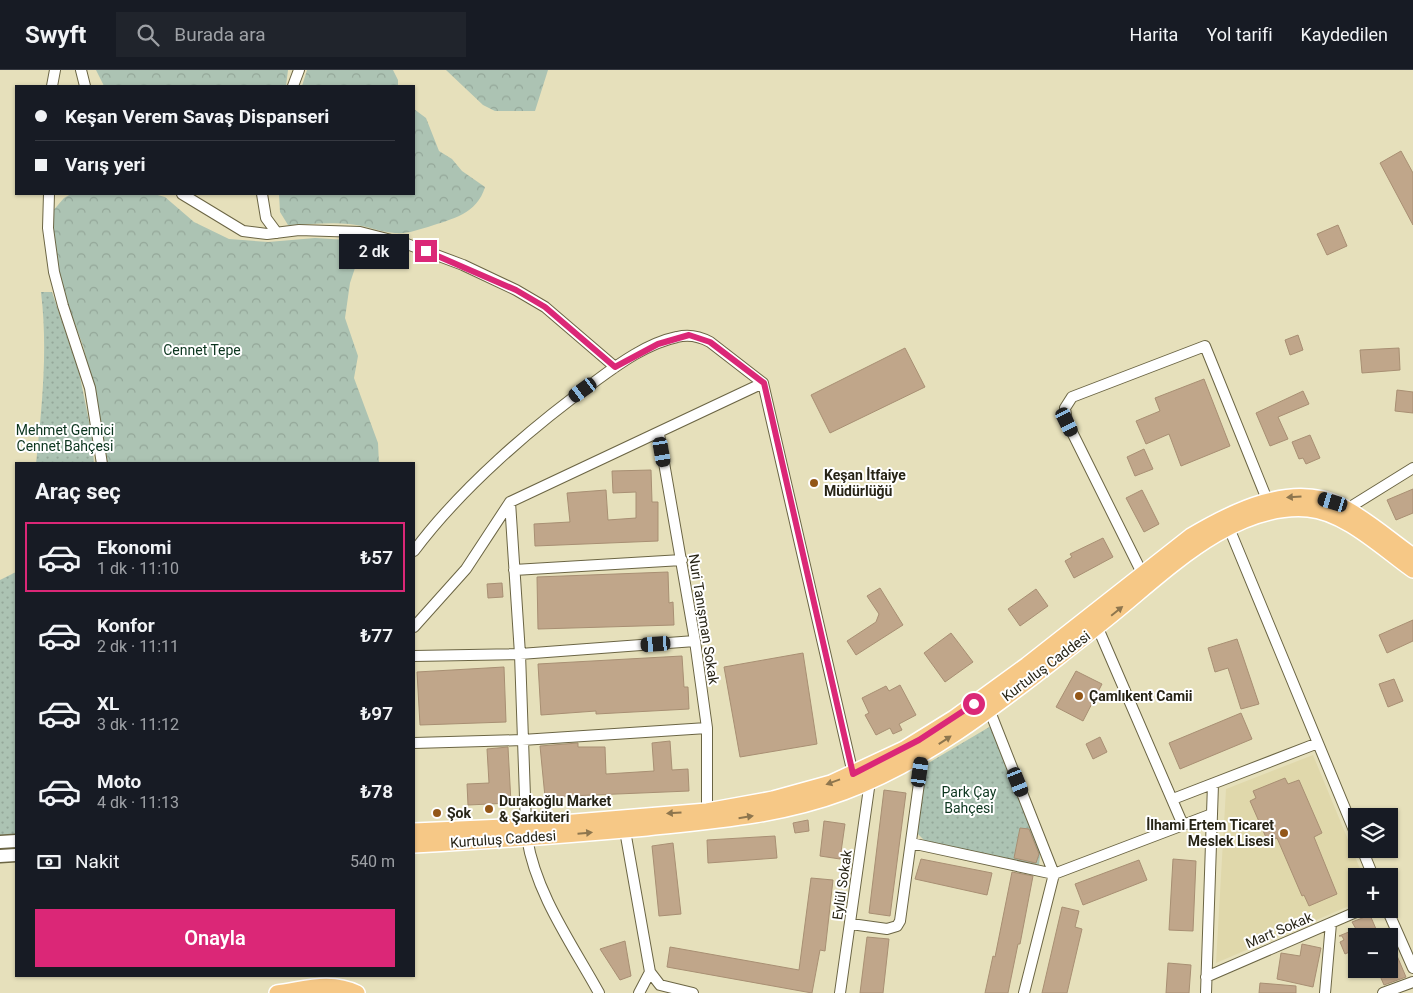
<!DOCTYPE html>
<html lang="tr">
<meta charset="utf-8">
<style>
body{margin:0;font-family:Roboto,sans-serif;background:#20242c;color:#f1f3f6;height:100vh;display:flex;flex-direction:column;font-size:19px;white-space:nowrap}
*{box-sizing:border-box;margin:0}
p{font-size:16px;color:#9ea1a6}
.icon{flex:none;width:28px;height:28px;fill:none;stroke:currentColor;stroke-width:2;stroke-linecap:round;stroke-linejoin:round}
.map{position:relative;flex:1;overflow:hidden}
.drawer{position:absolute;left:15px;top:392px;width:400px;height:515px;display:flex;flex-direction:column;background:#171b24;border-radius:0px;box-shadow:0 1px 4px #0004}
.drawer>*{flex:none}
.banner{position:absolute;left:15px;top:15px;width:400px;height:110px;border-radius:0px;box-shadow:0 1px 4px #0004;display:grid;align-content:center;height:110px;padding:0 20px;background:#171b24}
.controls{position:absolute;left:1348px;top:738px;display:grid;gap:10px}
.controls a{display:grid;place-items:center;width:50px;height:50px;border-radius:0px;background:#171b24;box-shadow:0 1px 4px #0004;font-size:25px}
.end{position:absolute;width:22px;height:22px;margin:-11px;border:6px solid #db2777;background:#fff;box-shadow:0 0 0 2px #fff}
.from{border-radius:50%}
.bubble{position:absolute;height:35px;border-radius:0px;background:#171b24;box-shadow:0 1px 4px #0004;font-size:16px;font-weight:600;line-height:35px;text-align:center}
.car{position:absolute;width:15px;height:30px;margin:-15px -8px;border-radius:6px;box-shadow:0 0 4px 1px #0007;background:linear-gradient(#222 24%,#8ab4d8 0 40%,#222 0 76%,#8ab4d8 0 86%,#222 0)}
.banner b{display:flex;align-items:center;gap:18px;height:48px;font-size:19px}
.banner b+b{border-top:1px solid #363941}
.banner i{width:12px;height:12px;background:#f1f3f6}
ul{padding:0;list-style:none}
li{display:flex;align-items:center;gap:15px;height:70px;margin:0 10px 8px;padding:0 10px;border:2px solid transparent;border-radius:0px}
li div{flex:1}
li b{display:block;font-size:19px}
li em{font-style:normal;font-weight:600}
li.selected{border-color:#db2777}
li>.icon{width:45px;height:45px;stroke-width:1.5}
h2{padding:0 20px;font-size:22px;line-height:60px}
.pay{display:flex;align-items:center;gap:12px;height:55px;padding:0 20px;font-size:19px}
.pay p{margin-inline-start:auto}
.button{display:flex;gap:10px;margin-top:auto;padding:10px 20px}
.button a{flex:1;height:58px;border-radius:0px;background:#db2777;color:#fff;font-size:20px;font-weight:600;line-height:58px;text-align:center}
header{display:flex;align-items:center;gap:30px;box-sizing:border-box;height:70px;padding:0 25px;background:#171b24;border-bottom:1px solid #363941}
header strong{font-size:24px}
nav{display:flex;gap:28px;margin-inline-start:auto;font-size:18px}
.search{width:350px;height:45px;background:#20242c;display:flex;align-items:center;gap:12px;box-sizing:border-box;padding:0 18px;border-radius:0px;color:#9ea1a6;font-size:19px}
.map>svg:first-child{display:block}
.built{fill:#e0d8ab}
.green{fill:url(#green-dots)}
.forest{fill:url(#forest-crowns)}
.building{fill:#c0a68a;stroke:#a88f73}
.lines{fill:none;stroke-linecap:round;stroke-linejoin:round}
.minor-casing{stroke:#6b6544;stroke-width:12}
.tertiary-casing{stroke:#6b6544;stroke-width:15}
.primary-casing{stroke:#fff;stroke-width:18}
.minor{stroke:#fff;stroke-width:10}
.tertiary{stroke:#fff;stroke-width:12}
.primary{stroke:#f6c886;stroke-width:15}
.oneway{fill:#8e764e}
.route{stroke:#db2777;stroke-width:6}
.poi-dot{fill:#935718;stroke:#fff;stroke-width:2}
.labels{text-anchor:middle;dominant-baseline:central;stroke-width:4;stroke-linejoin:round;paint-order:stroke}
.park-label{font-size:14px;fill:#0b351e;stroke:#fff}
.poi-label{font-size:14px;font-weight:bold;fill:#272416;stroke:#fff;text-anchor:start}
.street-label{font-size:14px;fill:#272416;stroke:#fff}
</style>
<header>
<strong>Swyft</strong>
<div class="search"><svg class="icon" aria-label="search" viewBox="0 0 24 24"><circle cx="10" cy="10" r="6"/><path d="M15 15l6 6"/></svg>Burada ara</div>
<nav><a>Harita</a><a>Yol tarifi</a><a>Kaydedilen</a></nav>
</header>
<div class="map">
<svg width="1413" height="923" viewBox="0 0 1413 923">
<defs>
<pattern id="green-dots" width="8" height="8" patternUnits="userSpaceOnUse" patternTransform="scale(1.25)"><rect width="8" height="8" fill="#acc3b3"/><path d="M2 2h.1M6 6h.1" fill="none" stroke="#94a799" stroke-width="1.8" stroke-linecap="round"/></pattern>
<pattern id="forest-crowns" width="20" height="18" patternUnits="userSpaceOnUse" patternTransform="scale(1.25)"><rect width="20" height="18" fill="#acc3b3"/><path d="M2 6a3 3 0 1 1 6 0M12 15a3 3 0 1 1 6 0" fill="none" stroke="#94a799"/></pattern>
</defs>
<rect width="100%" height="100%" fill="#e6e0bb"/>
<!-- built -->
<path class="built" d="M1313,685L1363,806H1356V833L1216,893L1226,719Z"/>
<!-- green -->
<path class="green" d="M41,222H52L79,302L92,366L94,394H36C42,336 48,280 41,222Z
M16,502V768L0,769V510Z
M991,656L1041,777L1039,795L925,771L918,764L925,695Z"/>
<!-- forest -->
<path class="forest" d="M96,0H288L286,16H104Z
M307,0H393L398,10V16H302Z
M446,0H548L535,41H495L483,35Z
M414,39L426,48L439,81L452,89L462,101L485,117C477,144 452,149 428,157C417,160 408,164 395,163C379,162 365,155 349,154C328,152 308,155 288,155L280,142L279,124H414Z
M71,124H154L165,127L194,152L229,169L268,172L315,168L364,171L350,213L345,248L358,286L354,308L378,373L379,394H108L94,318L83,276L62,218L54,180L52,142L64,128Z"/>
<!-- building -->
<path class="building" d="M1401,81L1413,103V155L1380,93Z
M1338,155L1347,176L1327,185L1317,164Z
M1298,265L1303,280L1290,285L1285,270Z
M905,278L925,317L830,363L811,325Z
M1399,278L1400,300L1362,303L1360,280Z
M1204,309L1230,376L1181,396L1169,364L1146,374L1136,351L1160,341L1155,328Z
M1397,320L1413,322V343L1395,341Z
M1303,321L1309,334L1278,347L1288,369L1270,376L1256,343Z
M1310,365L1320,388L1306,394L1303,388L1299,389L1292,372Z
M1144,379L1153,399L1135,406L1127,387Z
M651,400L652,432H658V471L535,476L534,454L570,452L567,423L606,420L608,450L636,448V422L613,423L612,401Z
M1413,419V443L1396,450L1387,430Z
M1142,420L1159,454L1144,462L1126,428Z
M1103,468L1113,487L1074,508L1065,491L1072,487L1070,484Z
M668,502L669,533L673,532L674,555L538,559L537,507Z
M502,513L503,527L488,528L487,514Z
M880,518L903,555L856,585L847,571L876,552L879,544L867,526Z
M1036,519L1048,536L1020,556L1008,539Z
M1413,550V571L1387,583L1379,565Z
M951,563L973,592L945,612L924,583Z
M1237,569L1259,634L1241,639L1228,598L1215,602L1208,578Z
M803,583L817,674L740,687L724,597Z
M682,586L684,617H688L689,639L596,644V641L541,645L538,594Z
M504,597L506,652L420,655L417,602Z
M1076,601L1102,614L1083,651L1056,637Z
M1394,609L1403,631L1388,637L1379,614Z
M900,615L916,645L899,654L902,660L893,664L890,658L876,665L865,645L869,643L862,628L886,616L889,621Z
M1241,643L1252,669L1180,699L1169,673Z
M1100,667L1107,682L1093,689L1086,674Z
M670,671L672,700L688,699L689,721L545,727L540,676L578,673V677H605L606,704L654,701L652,673Z
M508,677L511,733L468,735L467,714L489,713L487,679Z
M1285,708L1288,714L1299,710L1322,763L1314,767L1337,824L1309,836L1304,825L1302,826L1277,768L1268,772L1250,731L1256,728L1253,721Z
M884,720L906,723L890,846L869,843Z
M808,750L809,761L795,763L793,753Z
M824,751L845,754L840,789L820,786Z
M1020,758L1029,759L1039,784L1036,793L1014,788Z
M775,766L777,788L708,793L707,770Z
M673,773L681,844L659,846L652,776Z
M921,789L992,803L987,825L915,809Z
M1173,789L1196,791L1193,861L1169,860Z
M1139,790L1147,810L1083,835L1075,814Z
M1012,802L1033,806L1020,874H1018L1008,923H985L993,886L995,887Z
M811,808L833,810L825,881L820,880L812,923L667,897L670,877L799,900Z
M1062,837L1079,841L1075,857L1082,859L1067,923H1042Z
M1370,845L1379,866H1356V879L1345,884L1340,872L1344,870L1342,866H1339L1356,859L1352,852Z
M867,867L889,869L883,923H860Z
M1389,867L1406,907L1384,915L1377,899H1389Z
M625,871L631,906L620,910L600,879Z
M1302,874L1321,878L1313,917L1277,909L1281,883L1300,886Z
M1168,893L1191,895L1189,923H1166Z
M1260,913L1296,916V923H1259Z"/>
<g class="lines">
<defs>
<path id="minor" d="M81,0L85,16
M52,16L55,0
M293,16L299,0
M49,124L48,158L54,202L63,236L90,318L102,394
M182,124L243,161L267,164L299,160L360,162L407,174L463,195L516,220L545,237L615,297
M262,124L266,148L277,163
M659,364L695,571L707,658V741
M1347,439L1413,398
M1229,458L1356,765
M414,481C461,418 533,356 597,310C620,293 648,273 677,267C689,264 699,266 710,272L763,313L853,704
M514,500L682,490
M1143,505L1067,352L1065,338L1072,327L1205,276L1268,432
M1097,556L1183,755
M414,557L466,499L510,432
M414,586L520,584L695,571
M989,639L1054,804L1024,923
M414,673L522,670L707,658
M1173,729L1318,673
M624,755L650,902L660,915L693,923
M526,756L520,584L510,432L763,313
M527,768C536,824 572,874 599,923
M911,773L1054,804L1212,744
M1362,779L1373,806
M1387,839L1413,898
M851,854L887,859L897,856L900,851L923,684
M1206,907L1363,839
M639,923L650,902
M840,923L870,711
M1206,923L1213,714
M1325,923L1331,853
M1383,923L1413,912"/>
<path id="tertiary" d="M0,772L16,771
M0,786L16,785"/>
<path id="primary" d="M414,761L526,756L707,741L773,729L831,713L904,679L954,648L1027,595L1191,466C1233,441 1293,411 1341,436C1367,449 1390,470 1413,486
M414,775C492,771 569,765 647,758C714,751 780,746 844,722C925,692 996,636 1064,583C1084,567 1105,551 1125,534C1174,493 1238,433 1308,439C1345,442 1383,479 1413,500
M277,923C306,919 330,910 357,923"/>
</defs>
<!-- minor casing -->
<use href="#minor" class="minor-casing"/>
<!-- tertiary casing -->
<use href="#tertiary" class="tertiary-casing"/>
<!-- primary casing -->
<use href="#primary" class="primary-casing"/>
<!-- minor -->
<use href="#minor" class="minor"/>
<!-- tertiary -->
<use href="#tertiary" class="tertiary"/>
<!-- primary -->
<use href="#primary" class="primary"/>
</g>
<!-- one-way arrows -->
<defs><path id="oneway-solid" d="M-6-.8H1V-3.2L6.5 0L1 3.2V.8H-6Z" transform="scale(1.25)"/></defs>
<g class="oneway">
<use href="#oneway-solid" transform="translate(1294 427) rotate(176)"/>
<use href="#oneway-solid" transform="translate(1117 541) rotate(-39)"/>
<use href="#oneway-solid" transform="translate(945 670) rotate(-33)"/>
<use href="#oneway-solid" transform="translate(833 712) rotate(160)"/>
<use href="#oneway-solid" transform="translate(674 743) rotate(176)"/>
<use href="#oneway-solid" transform="translate(746 747) rotate(-9)"/>
<use href="#oneway-solid" transform="translate(585 763) rotate(-5)"/>
</g>
<g class="lines">
<!-- route -->
<path class="route" d="M426,181L516,220L545,237L615,297L658,274L689,265L710,272L764,313L853,704L919,670L974,634"/>
</g>
<!-- markers -->
<g class="poi-dot">
<circle cx="814" cy="413" r="5"/>
<circle cx="1079" cy="626" r="5"/>
<circle cx="489" cy="739" r="5"/>
<circle cx="437" cy="743" r="5"/>
<circle cx="1284" cy="763" r="5"/>
</g>
<g class="labels">
<!-- park labels -->
<g class="park-label">
<text x="202" y="280">Cennet Tepe</text>
<text x="65" y="360">Mehmet Gemici<tspan x="65" dy="16">Cennet Bahçesi</tspan></text>
<text x="969" y="722">Park Çay<tspan x="969" dy="16">Bahçesi</tspan></text>
</g>
<!-- poi labels -->
<g class="poi-label">
<text x="824" y="405">Keşan İtfaiye<tspan x="824" dy="16">Müdürlüğü</tspan></text>
<text x="1089" y="626">Çamlıkent Camii</text>
<text x="499" y="731">Durakoğlu Market<tspan x="499" dy="16">&amp; Şarküteri</tspan></text>
<text x="447" y="743">Şok</text>
<text x="1274" y="755" text-anchor="end">İlhami Ertem Ticaret<tspan x="1274" dy="16">Meslek Lisesi</tspan></text>
</g>
<!-- street labels -->
<g class="street-label">
<text transform="translate(704 549) rotate(81)">Nuri Tanışman Sokak</text>
<text transform="translate(1046 596) rotate(-37)">Kurtuluş Caddesi</text>
<text transform="translate(503 769) rotate(-4)">Kurtuluş Caddesi</text>
<text transform="translate(842 815) rotate(-82)">Eylül Sokak</text>
<text transform="translate(1279 860) rotate(-23)">Mart Sokak</text>
</g>
</g>
</svg>
<div class="controls">
<a><svg class="icon" aria-label="layers" viewBox="0 0 24 24"><path d="M12 4l9 5-9 5-9-5zM3 14l9 5 9-5"/></svg></a>
<a>+</a>
<a>−</a>
</div>
<i class="end from" style="left:974px;top:634px"></i>
<i class="end" style="left:426px;top:181px"></i>
<div class="bubble" style="left:339px;top:164px;width:70px">2 dk</div>
<i class="car" style="left:583px;top:320px;rotate:234deg"></i>
<i class="car" style="left:1067px;top:352px;rotate:154deg"></i>
<i class="car" style="left:662px;top:382px;rotate:170deg"></i>
<i class="car" style="left:1333px;top:432px;rotate:287deg"></i>
<i class="car" style="left:656px;top:574px;rotate:266deg"></i>
<i class="car" style="left:920px;top:702px;rotate:8deg"></i>
<i class="car" style="left:1018px;top:712px;rotate:158deg"></i>
<div class="banner">
<b><i class="from"></i>Keşan Verem Savaş Dispanseri</b>
<b><i></i>Varış yeri</b>
</div>
<section class="drawer">
<h2>Araç seç</h2>
<ul>
<li class="selected"><svg class="icon" aria-label="car" viewBox="0 0 24 24"><path d="M5 17H2v-5l4-1 3-4h7l3 4 3 1v5h-3M9 17h6M6 11h13"/><circle cx="7" cy="17" r="2"/><circle cx="17" cy="17" r="2"/></svg><div><b>Ekonomi</b><p>1 dk · 11:10</p></div><em>₺57</em></li>
<li><svg class="icon" aria-label="car" viewBox="0 0 24 24"><path d="M5 17H2v-5l4-1 3-4h7l3 4 3 1v5h-3M9 17h6M6 11h13"/><circle cx="7" cy="17" r="2"/><circle cx="17" cy="17" r="2"/></svg><div><b>Konfor</b><p>2 dk · 11:11</p></div><em>₺77</em></li>
<li><svg class="icon" aria-label="car" viewBox="0 0 24 24"><path d="M5 17H2v-5l4-1 3-4h7l3 4 3 1v5h-3M9 17h6M6 11h13"/><circle cx="7" cy="17" r="2"/><circle cx="17" cy="17" r="2"/></svg><div><b>XL</b><p>3 dk · 11:12</p></div><em>₺97</em></li>
<li><svg class="icon" aria-label="car" viewBox="0 0 24 24"><path d="M5 17H2v-5l4-1 3-4h7l3 4 3 1v5h-3M9 17h6M6 11h13"/><circle cx="7" cy="17" r="2"/><circle cx="17" cy="17" r="2"/></svg><div><b>Moto</b><p>4 dk · 11:13</p></div><em>₺78</em></li>
</ul>
<div class="pay"><svg class="icon" aria-label="cash" viewBox="0 0 24 24"><path d="M3 7h18v10H3z"/><circle cx="12" cy="12" r="2"/></svg>Nakit<p>540 m</p></div>
<div class="button"><a>Onayla</a></div>
</section>
</div>
